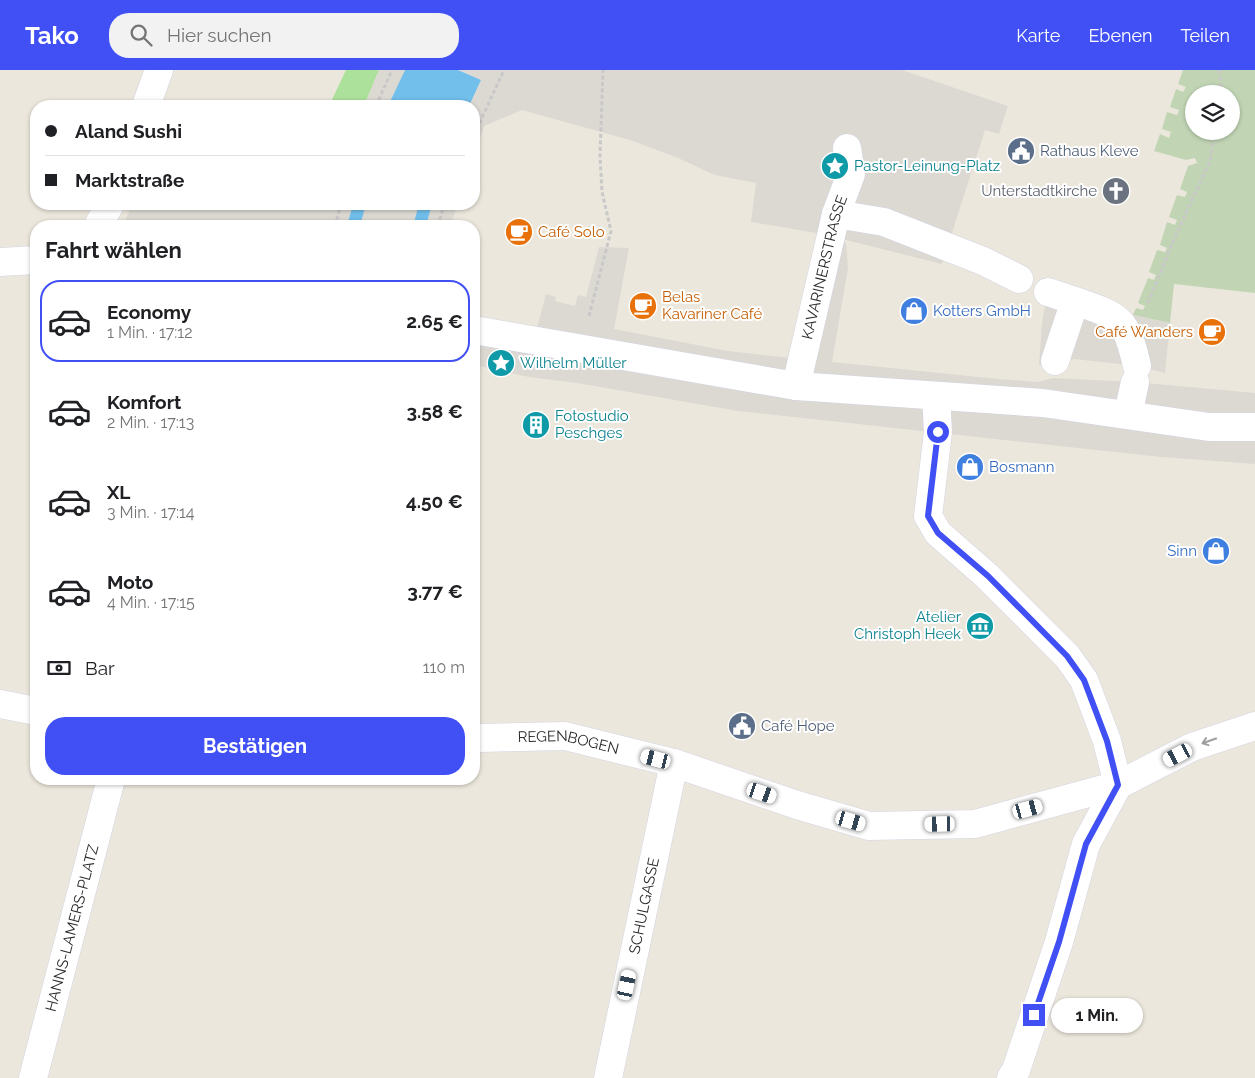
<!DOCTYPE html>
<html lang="de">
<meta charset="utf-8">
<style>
body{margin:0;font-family:Raleway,sans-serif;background:#f2f2f2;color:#202124;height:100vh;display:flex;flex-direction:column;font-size:19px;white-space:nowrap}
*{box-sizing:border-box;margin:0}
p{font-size:16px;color:#757577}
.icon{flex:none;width:28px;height:28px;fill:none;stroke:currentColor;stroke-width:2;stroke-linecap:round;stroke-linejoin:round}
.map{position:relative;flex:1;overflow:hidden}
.drawer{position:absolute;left:30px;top:150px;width:450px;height:565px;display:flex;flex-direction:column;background:#fff;border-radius:20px;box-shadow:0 1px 4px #0004}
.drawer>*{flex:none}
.guide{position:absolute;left:30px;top:30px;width:450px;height:110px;border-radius:20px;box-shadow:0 1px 4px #0004;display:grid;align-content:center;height:110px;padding:0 15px;background:#fff}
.buttons{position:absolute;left:1185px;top:15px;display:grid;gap:10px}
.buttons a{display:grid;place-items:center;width:55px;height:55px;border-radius:50%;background:#fff;box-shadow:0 1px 4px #0004;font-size:25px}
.end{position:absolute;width:22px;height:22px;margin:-11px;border:6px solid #4050f5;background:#fff;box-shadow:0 0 0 2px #fff}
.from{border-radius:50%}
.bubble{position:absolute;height:35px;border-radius:18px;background:#fff;box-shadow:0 1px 4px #0004;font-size:16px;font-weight:700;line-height:35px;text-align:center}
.car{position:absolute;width:15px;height:30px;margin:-15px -8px;border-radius:6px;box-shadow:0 0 4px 1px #0007;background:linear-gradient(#fff 24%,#345 0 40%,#fff 0 76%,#345 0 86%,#fff 0)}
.guide b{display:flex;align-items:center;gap:18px;height:48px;font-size:19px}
.guide b+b{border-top:1px solid #e0e0e0}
.guide i{width:12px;height:12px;background:#202124}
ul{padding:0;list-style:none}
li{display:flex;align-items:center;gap:15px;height:82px;margin:0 10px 8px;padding:0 5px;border:2px solid transparent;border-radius:20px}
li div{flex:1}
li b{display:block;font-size:19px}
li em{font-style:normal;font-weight:700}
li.active{border-color:#4050f5}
li>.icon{width:45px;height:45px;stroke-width:1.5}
h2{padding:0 15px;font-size:22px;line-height:60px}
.pay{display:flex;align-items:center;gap:12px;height:55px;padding:0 15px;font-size:19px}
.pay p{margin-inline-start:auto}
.action{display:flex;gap:10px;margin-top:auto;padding:10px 15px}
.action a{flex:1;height:58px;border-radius:20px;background:#4050f5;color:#fff;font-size:20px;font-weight:700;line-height:58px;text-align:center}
header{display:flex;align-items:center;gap:30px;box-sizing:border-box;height:70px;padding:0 25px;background:#4050f5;color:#fff}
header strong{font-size:24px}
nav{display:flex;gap:28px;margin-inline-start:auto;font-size:18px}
.search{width:350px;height:45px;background:#f2f2f2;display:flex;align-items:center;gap:12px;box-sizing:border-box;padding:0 18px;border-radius:20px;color:#757577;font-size:19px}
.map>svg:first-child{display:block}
.green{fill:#abe19a}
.cemetery{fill:#c1d5b4;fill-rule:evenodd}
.plaza{fill:#dcd9d3}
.water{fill:#72bfeb}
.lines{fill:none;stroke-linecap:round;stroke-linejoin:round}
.minor-casing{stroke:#d2d3e2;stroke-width:29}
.path{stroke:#c8c8c8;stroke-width:3;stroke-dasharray:4 2.5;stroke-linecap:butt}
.minor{stroke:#fff;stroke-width:28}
.oneway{stroke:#9f9f9f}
.route{stroke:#4050f5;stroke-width:6}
.labels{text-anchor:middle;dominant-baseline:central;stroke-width:4;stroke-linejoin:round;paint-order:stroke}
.service-label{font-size:15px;fill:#4e5e75;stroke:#fff;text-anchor:start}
.culture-label{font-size:15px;fill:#0d838f;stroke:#fff;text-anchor:start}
.worship-label{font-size:15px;fill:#5b616d;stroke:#fff;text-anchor:end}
.food-label{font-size:15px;fill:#c56008;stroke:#fff;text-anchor:start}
.street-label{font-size:15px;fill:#2a2a2a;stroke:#fff}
.shop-label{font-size:15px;fill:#366cbe;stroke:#fff;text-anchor:start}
</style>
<header>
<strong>Tako</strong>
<div class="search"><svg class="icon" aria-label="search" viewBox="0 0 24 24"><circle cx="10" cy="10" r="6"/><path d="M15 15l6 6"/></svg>Hier suchen</div>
<nav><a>Karte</a><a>Ebenen</a><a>Teilen</a></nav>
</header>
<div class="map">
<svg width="1255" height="1008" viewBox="0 0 1255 1008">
<rect width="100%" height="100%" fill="#ece7dc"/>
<!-- green -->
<path class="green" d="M346,0H379L364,36H329Z"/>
<!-- cemetery -->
<path class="cemetery" d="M1183,0H1255V223L1174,214L1170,253L1133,245L1136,238L1143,240L1145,236L1138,233L1148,208L1154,210L1156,205L1149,202L1157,180L1165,182L1167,178L1160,175L1167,152L1175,155L1177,150L1169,147L1177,125L1185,127L1187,122L1180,119L1188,96L1197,93L1195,88L1186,90L1154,81L1160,64L1169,68L1171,62L1162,59L1167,42L1177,45L1179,40L1170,37L1176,19L1183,22L1186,17L1178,14ZM1194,24H1231V61H1194Z"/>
<!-- plaza -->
<path class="plaza" d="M379,0H405L388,36H364Z
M458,0H902L1008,36L999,64L985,60L942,194L822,164L751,152L756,113L715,105L678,88L630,70L522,40L484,56L474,87V36H469L481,10Z
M132,134H353L347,156H123Z
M366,134H419L413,156H360Z
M432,134H458L450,156H426Z
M825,167L846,173L848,198L832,292L998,309L1038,312L1053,308L1135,312L1255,323V394L1161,387L738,341L577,313L529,307L474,295V247L536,262L546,224L556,227L555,231L575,236L578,225L586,227L599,177L629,178L614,259L728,281L799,289Z
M1049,214L1133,245L1170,253L1165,303L1137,296L1074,289L1039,295L1042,253Z"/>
<!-- water -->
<path class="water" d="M405,0H458L481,10L469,36H388Z
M353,134H366L360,156H347Z
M419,134H432L426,156H413Z"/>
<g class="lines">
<defs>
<g id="minor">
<path d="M146,36L159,0"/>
<path d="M836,144L884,152L983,191L1019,209"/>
<path d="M98,156L110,134"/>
<path d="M0,192L36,190"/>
<path d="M1048,222L1075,231L1055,291"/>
<path d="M1075,231C1121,247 1126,248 1137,296"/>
<path d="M474,260L796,316L1043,333L1209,357H1255"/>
<path id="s1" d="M796,316L836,144L851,104L847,78"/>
<path d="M936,326L938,362L928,446L938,463L987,506L1067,586L1084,610L1107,671L1118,715"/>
<path d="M1128,345L1135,312"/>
<path d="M0,634L36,641"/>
<path id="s2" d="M480,668L565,666L674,693L797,735L869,756L975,754L1118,715L1192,677L1255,656"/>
<path id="s3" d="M33,1008L111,709"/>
<path id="s4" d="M608,1008L674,693"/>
<path d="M1011,1008L1016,1000L1059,872L1086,774L1118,715"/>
</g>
</defs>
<!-- minor casing -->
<use href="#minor" class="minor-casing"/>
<!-- path -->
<path class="path" d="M1219,0L1222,24
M376,36L392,0
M474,65L504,0
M335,156L341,134
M438,156L444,134
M1148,233L1174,169L1210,91L1215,61
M589,246L611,161L602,122L600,86L603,0"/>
<!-- minor -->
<use href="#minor" class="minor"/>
</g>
<!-- one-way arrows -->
<defs><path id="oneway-shaft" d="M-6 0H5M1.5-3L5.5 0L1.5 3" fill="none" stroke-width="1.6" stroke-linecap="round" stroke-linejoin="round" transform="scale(1.25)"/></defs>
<use class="oneway" href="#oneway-shaft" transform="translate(1209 671) rotate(161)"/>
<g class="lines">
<!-- route -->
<path class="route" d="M938,362L928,446L938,463L988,506L1067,586L1084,610L1107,671L1118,715L1086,774L1059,872L1034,945"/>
</g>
<!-- icons -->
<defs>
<symbol id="civic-disc" viewBox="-11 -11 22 22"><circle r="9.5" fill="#5c6f8a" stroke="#fff"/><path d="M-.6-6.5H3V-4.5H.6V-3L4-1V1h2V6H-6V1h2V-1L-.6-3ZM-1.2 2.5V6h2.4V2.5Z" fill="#fff"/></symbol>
<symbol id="sight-disc" viewBox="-11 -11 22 22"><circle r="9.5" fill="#0f9aa8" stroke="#fff"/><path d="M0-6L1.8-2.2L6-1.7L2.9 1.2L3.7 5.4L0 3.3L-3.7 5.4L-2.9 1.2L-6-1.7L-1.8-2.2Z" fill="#fff"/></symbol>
<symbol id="church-disc" viewBox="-11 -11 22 22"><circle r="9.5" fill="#6b7280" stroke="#fff"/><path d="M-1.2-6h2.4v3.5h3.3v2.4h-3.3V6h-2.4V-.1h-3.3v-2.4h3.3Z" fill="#fff"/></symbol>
<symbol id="cafe-disc" viewBox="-11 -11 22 22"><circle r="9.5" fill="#e8710a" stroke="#fff"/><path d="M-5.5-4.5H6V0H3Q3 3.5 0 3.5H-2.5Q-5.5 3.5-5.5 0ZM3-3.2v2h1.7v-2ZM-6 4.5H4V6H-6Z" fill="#fff"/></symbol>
<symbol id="shop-disc" viewBox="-11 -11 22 22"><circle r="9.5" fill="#3f7fe0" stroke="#fff"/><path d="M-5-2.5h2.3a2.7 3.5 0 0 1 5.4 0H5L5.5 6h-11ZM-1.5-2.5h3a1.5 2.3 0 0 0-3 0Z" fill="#fff"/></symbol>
<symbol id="building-disc" viewBox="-11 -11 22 22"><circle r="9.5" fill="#0f9aa8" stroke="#fff"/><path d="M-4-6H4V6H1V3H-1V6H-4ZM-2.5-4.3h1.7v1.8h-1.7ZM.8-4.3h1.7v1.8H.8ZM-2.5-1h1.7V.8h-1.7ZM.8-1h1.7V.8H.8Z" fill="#fff"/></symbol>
<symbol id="museum-disc" viewBox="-11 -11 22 22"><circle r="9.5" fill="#0f9aa8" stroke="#fff"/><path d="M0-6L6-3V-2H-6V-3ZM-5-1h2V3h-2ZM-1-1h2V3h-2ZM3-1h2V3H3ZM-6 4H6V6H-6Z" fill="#fff"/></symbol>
</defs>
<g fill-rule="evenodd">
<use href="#civic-disc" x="1005" y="65" width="32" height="32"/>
<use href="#sight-disc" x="819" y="80" width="32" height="32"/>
<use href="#church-disc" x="1100" y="105" width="32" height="32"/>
<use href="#cafe-disc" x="503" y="146" width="32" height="32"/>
<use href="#cafe-disc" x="627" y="220" width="32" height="32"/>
<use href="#shop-disc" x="898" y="225" width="32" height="32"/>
<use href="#cafe-disc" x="1196" y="246" width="32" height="32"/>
<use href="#sight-disc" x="485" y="277" width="32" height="32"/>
<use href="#building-disc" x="520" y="339" width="32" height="32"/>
<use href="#shop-disc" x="954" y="381" width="32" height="32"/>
<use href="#shop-disc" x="1200" y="465" width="32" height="32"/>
<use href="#museum-disc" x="964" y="540" width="32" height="32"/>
<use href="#civic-disc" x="726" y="640" width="32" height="32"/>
</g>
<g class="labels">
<!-- service labels -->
<g class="service-label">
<text x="1040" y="81">Rathaus Kleve</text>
<text x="761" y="656">Café Hope</text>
</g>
<!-- culture labels -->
<g class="culture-label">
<text x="854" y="96">Pastor-Leinung-Platz</text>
<text x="520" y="293">Wilhelm Müller</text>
<text x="555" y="346">Fotostudio<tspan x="555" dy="17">Peschges</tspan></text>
<text x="961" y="547" text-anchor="end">Atelier<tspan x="961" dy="17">Christoph Heek</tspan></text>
</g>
<!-- worship labels -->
<g class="worship-label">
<text x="1097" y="121">Unterstadtkirche</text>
</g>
<!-- food labels -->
<g class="food-label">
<text x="538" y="162">Café Solo</text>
<text x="662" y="227">Belas<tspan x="662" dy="17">Kavariner Café</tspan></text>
<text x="1193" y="262" text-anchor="end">Café Wanders</text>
</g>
<!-- street labels -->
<g class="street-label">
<text stroke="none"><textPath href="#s1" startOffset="122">KAVARINERSTRASSE</textPath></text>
<text stroke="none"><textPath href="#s2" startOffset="89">REGENBOGEN</textPath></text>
<text stroke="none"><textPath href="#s4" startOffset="176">SCHULGASSE</textPath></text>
<text stroke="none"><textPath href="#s3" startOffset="155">HANNS-LAMERS-PLATZ</textPath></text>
</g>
<!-- shop labels -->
<g class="shop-label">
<text x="933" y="241">Kotters GmbH</text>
<text x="989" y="397">Bosmann</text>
<text x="1197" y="481" text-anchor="end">Sinn</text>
</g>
</g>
</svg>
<div class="buttons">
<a><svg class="icon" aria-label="layers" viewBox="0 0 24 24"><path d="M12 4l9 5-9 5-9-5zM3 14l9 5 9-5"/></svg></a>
</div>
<i class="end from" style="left:938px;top:362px"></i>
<i class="end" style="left:1034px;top:945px"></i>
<div class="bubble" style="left:1051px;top:928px;width:92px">1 Min.</div>
<i class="car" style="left:1178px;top:685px;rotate:243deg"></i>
<i class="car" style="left:656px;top:689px;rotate:284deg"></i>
<i class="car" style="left:762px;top:723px;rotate:109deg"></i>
<i class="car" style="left:1028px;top:739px;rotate:75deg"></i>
<i class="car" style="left:851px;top:751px;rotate:106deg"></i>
<i class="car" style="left:940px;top:754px;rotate:269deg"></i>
<i class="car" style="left:627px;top:915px;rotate:12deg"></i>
<div class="guide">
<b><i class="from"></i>Aland Sushi</b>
<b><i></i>Marktstraße</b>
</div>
<section class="drawer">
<h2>Fahrt wählen</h2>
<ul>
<li class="active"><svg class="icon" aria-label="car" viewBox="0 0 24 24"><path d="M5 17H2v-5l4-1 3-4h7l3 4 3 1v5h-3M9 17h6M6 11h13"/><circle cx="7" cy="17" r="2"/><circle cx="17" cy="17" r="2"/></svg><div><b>Economy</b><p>1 Min. · 17:12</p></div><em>2.65 €</em></li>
<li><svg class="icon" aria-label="car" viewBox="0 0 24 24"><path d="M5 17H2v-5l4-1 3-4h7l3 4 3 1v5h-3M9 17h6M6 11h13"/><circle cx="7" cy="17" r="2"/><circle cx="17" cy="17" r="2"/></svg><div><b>Komfort</b><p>2 Min. · 17:13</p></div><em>3.58 €</em></li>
<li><svg class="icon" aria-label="car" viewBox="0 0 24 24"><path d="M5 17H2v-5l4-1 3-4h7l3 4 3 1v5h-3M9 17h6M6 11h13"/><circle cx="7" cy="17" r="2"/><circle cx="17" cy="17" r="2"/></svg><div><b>XL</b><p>3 Min. · 17:14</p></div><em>4.50 €</em></li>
<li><svg class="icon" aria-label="car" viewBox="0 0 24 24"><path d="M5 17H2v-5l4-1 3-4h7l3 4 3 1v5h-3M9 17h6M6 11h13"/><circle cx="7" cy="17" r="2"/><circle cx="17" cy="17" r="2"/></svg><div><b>Moto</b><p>4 Min. · 17:15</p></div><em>3.77 €</em></li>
</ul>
<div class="pay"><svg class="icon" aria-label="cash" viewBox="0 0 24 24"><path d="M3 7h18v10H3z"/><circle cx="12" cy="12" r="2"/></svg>Bar<p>110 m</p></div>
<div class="action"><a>Bestätigen</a></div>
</section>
</div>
